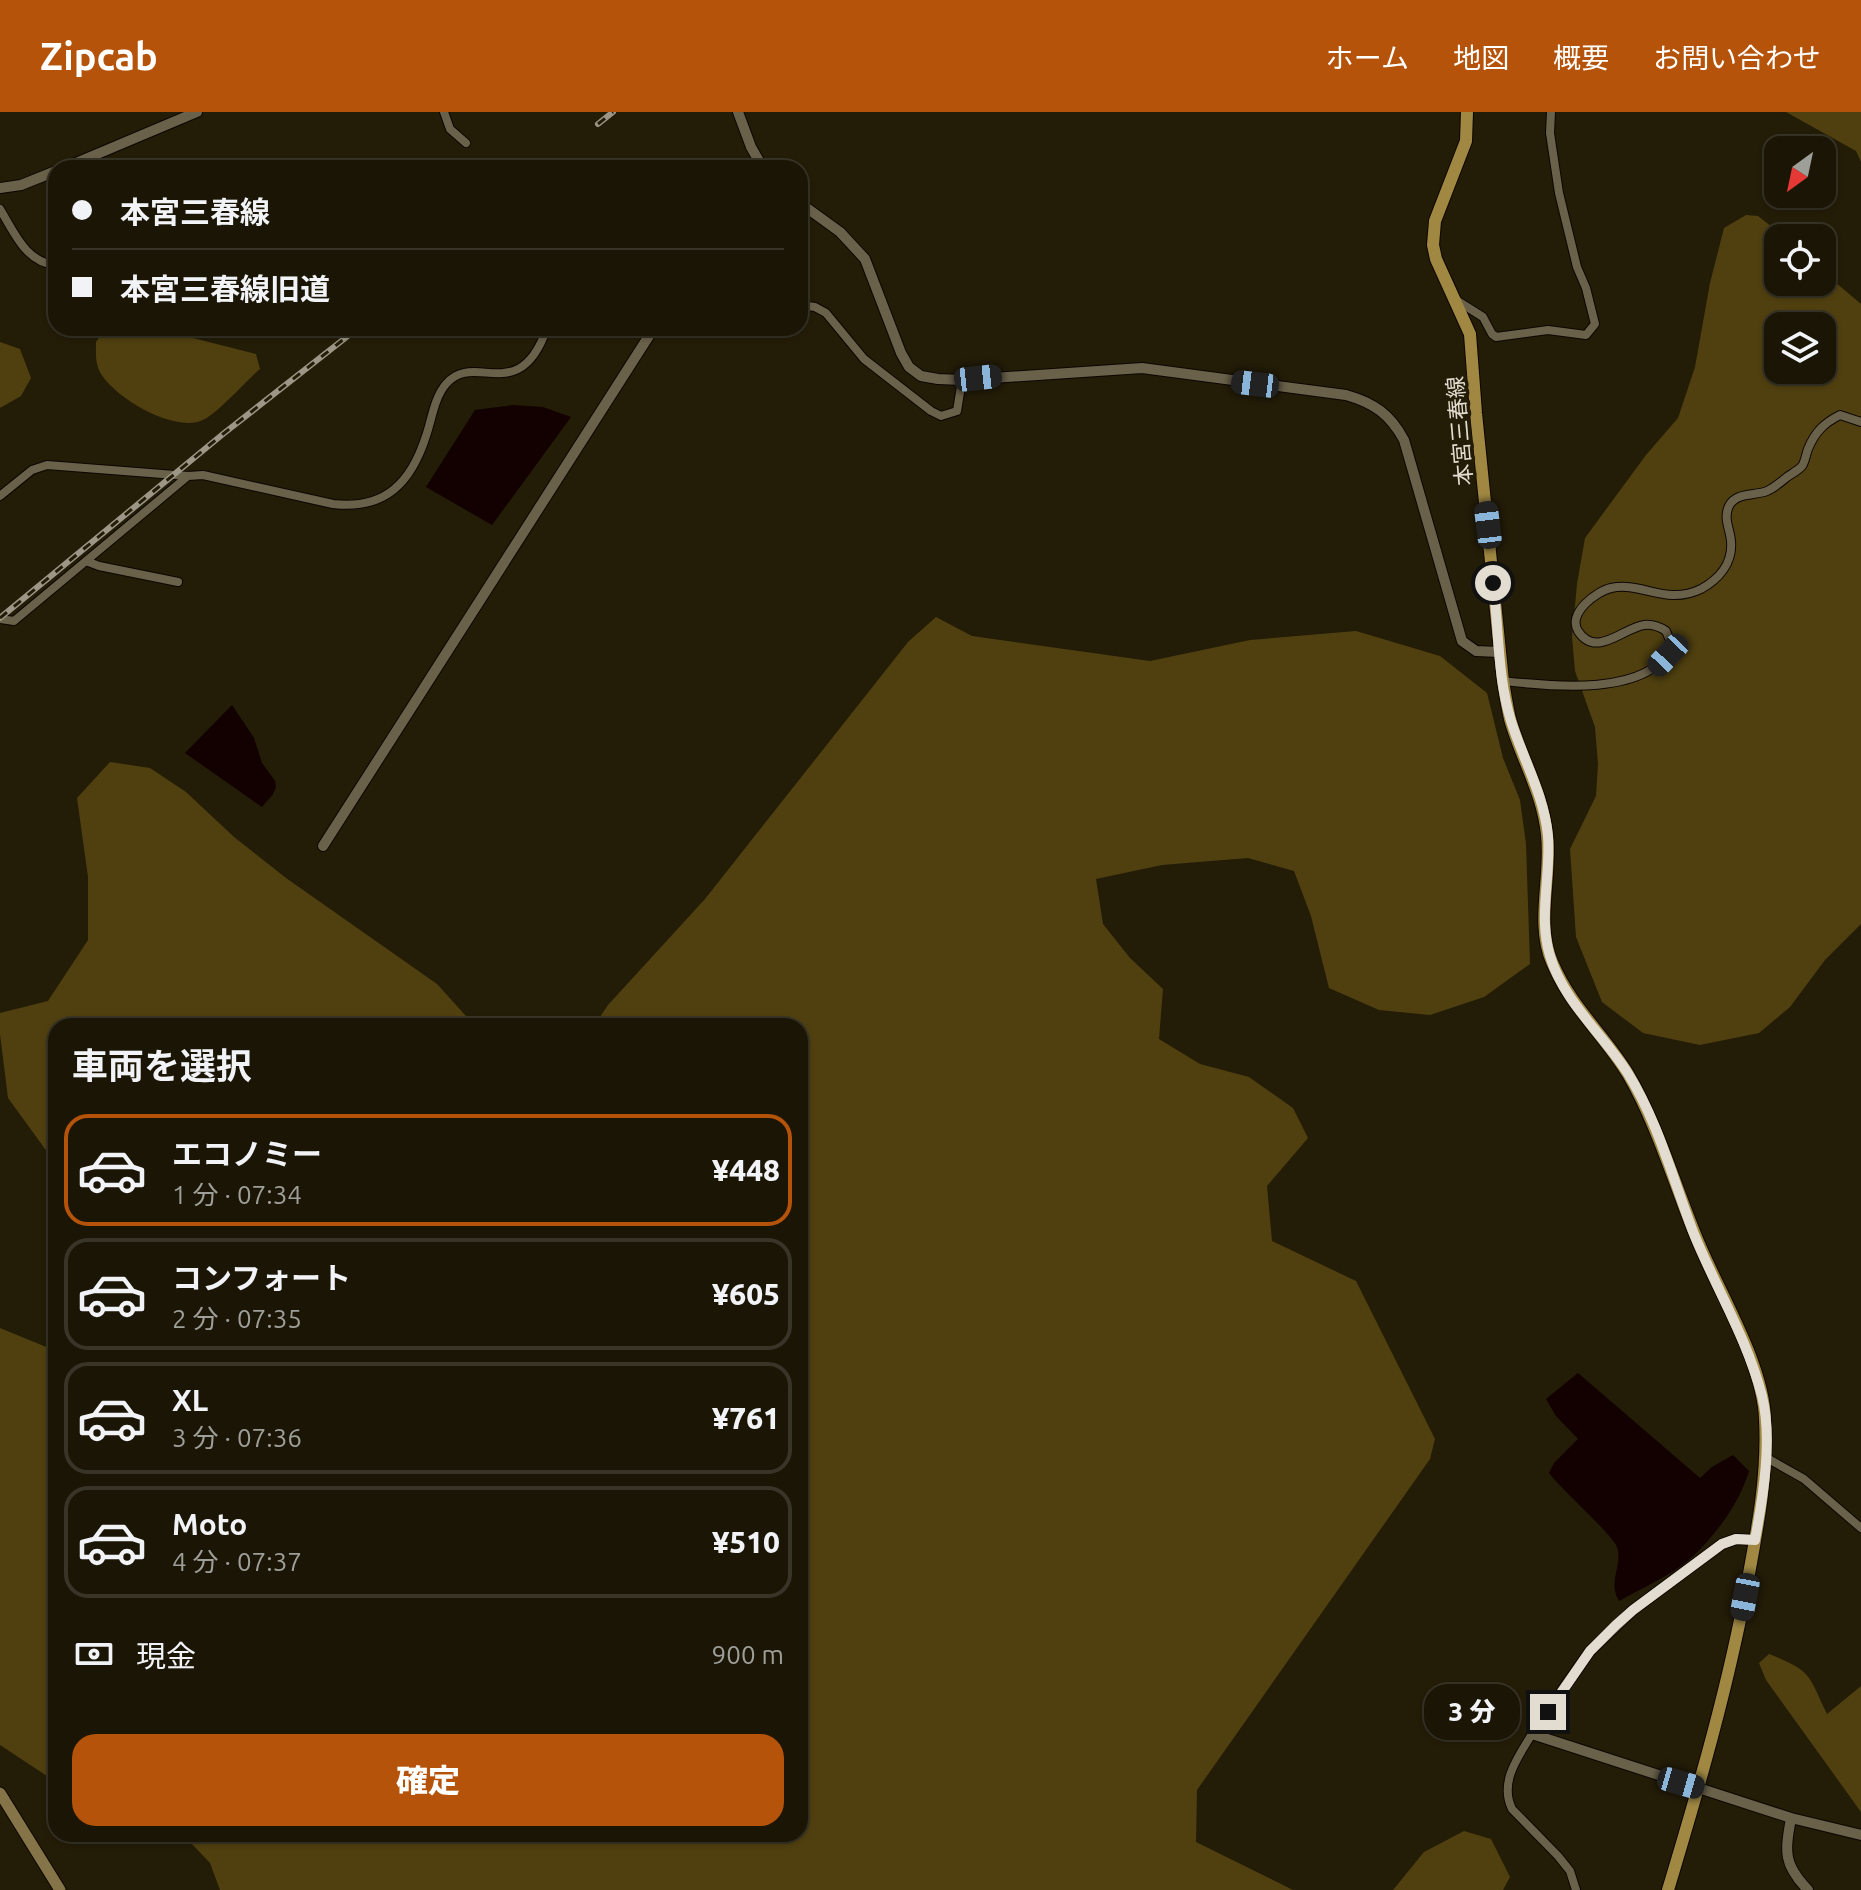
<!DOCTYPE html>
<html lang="ja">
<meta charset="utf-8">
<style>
body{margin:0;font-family:Ubuntu,"Noto Sans JP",sans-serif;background:#272213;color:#f1f3f6;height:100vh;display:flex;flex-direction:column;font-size:30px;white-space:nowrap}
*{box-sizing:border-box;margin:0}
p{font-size:26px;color:#9f9f9a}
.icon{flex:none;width:44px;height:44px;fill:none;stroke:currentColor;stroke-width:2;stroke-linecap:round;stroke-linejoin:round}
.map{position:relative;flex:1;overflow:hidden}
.drawer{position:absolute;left:48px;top:906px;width:760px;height:824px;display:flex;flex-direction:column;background:#1a1505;border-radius:24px;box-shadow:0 2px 6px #0004,0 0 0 2px #383427}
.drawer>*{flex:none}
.hud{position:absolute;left:48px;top:48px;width:760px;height:176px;border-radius:24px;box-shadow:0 2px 6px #0004,0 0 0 2px #383427;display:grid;align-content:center;height:176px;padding:0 24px;background:#1a1505}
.needle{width:52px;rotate:213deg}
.tools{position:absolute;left:1764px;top:24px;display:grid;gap:16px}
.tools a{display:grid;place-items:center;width:72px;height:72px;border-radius:16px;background:#1a1505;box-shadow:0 2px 6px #0004,0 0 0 2px #383427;font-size:40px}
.end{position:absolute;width:36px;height:36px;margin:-18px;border:10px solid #e2ddd0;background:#111;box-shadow:0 0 0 4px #111}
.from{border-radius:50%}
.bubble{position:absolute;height:56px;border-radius:24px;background:#1a1505;box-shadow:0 2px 6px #0004,0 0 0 2px #383427;font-size:26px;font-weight:800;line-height:56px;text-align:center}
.car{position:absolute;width:24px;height:48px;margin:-24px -12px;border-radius:10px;box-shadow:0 0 6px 2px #0007;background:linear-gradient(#222 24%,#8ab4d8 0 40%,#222 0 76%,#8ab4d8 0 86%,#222 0)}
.hud b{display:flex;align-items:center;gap:28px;height:76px;font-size:30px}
.hud b+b{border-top:2px solid #383427}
.hud i{width:20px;height:20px;background:#f1f3f6}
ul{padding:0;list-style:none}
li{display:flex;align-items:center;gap:24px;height:112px;margin:0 16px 12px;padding:0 8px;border:4px solid #383427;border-radius:24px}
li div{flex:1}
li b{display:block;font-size:30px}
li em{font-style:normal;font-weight:800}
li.active{border-color:#b45309}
li>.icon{width:72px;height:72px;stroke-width:1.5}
h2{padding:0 24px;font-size:36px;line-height:96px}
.pay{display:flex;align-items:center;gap:20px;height:88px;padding:0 24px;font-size:30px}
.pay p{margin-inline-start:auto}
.action{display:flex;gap:16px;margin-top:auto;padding:16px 24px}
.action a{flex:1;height:92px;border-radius:24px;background:#b45309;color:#fff;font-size:32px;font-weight:800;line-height:92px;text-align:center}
header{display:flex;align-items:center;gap:48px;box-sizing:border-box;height:112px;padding:0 40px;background:#b45309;color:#fff}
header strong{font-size:38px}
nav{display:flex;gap:44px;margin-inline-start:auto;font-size:28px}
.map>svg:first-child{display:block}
.forest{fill:#504010;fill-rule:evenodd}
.water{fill:#130000}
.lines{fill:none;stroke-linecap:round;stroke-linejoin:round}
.minor-casing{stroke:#0d0600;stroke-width:10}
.tertiary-casing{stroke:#0d0600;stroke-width:12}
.secondary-casing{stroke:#0d0600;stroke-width:13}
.primary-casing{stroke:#0d0600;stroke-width:14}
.minor{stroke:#6a614a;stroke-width:8}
.tertiary{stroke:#6a614a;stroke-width:10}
.secondary{stroke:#857447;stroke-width:11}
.primary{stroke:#a08843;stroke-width:12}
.rail-casing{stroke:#9b9686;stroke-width:6}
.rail{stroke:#231c07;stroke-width:3;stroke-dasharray:9;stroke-linecap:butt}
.route{stroke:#e2ddd0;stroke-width:10}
.labels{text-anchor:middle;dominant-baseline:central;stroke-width:7;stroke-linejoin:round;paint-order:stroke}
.street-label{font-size:22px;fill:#e2ddd0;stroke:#231c07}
</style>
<header>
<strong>Zipcab</strong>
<nav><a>ホーム</a><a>地図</a><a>概要</a><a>お問い合わせ</a></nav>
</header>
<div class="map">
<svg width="1861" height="1778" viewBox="0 0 1861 1778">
<rect width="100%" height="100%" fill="#231c07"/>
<!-- forest -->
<path class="forest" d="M1786,0H1861V50L1856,39Z
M1746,103L1758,104L1786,126H1778V170H1822V159L1861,192V812L1825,848L1790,895L1759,921L1700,933L1643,921L1602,890L1576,825L1570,737L1596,684L1598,652L1595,615L1575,559L1572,525L1577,472L1585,426L1646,343L1678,306L1695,255L1710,171L1724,116ZM1778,214H1822V258H1778Z
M106,216H168L181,223L256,242L260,257C245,270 221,298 205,307C177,323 114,286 100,260C95,251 96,239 96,230Z
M0,230L20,237L31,266L21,284L0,296Z
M936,505L972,524L1150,549L1250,528L1356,519L1440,544L1487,581L1503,646L1520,688L1526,732L1530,852L1484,885L1430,903L1379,898L1329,876L1311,804L1294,759L1248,746L1162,753L1096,767L1103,812L1130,846L1163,877L1159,927L1200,952L1249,965L1293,996L1308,1026L1267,1074L1272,1129L1356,1169L1435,1327L1430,1347L1197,1678L1196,1730L1293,1778H220L210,1751L192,1732L193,1722H800V914H594L608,893L705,787L908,530Z
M110,650L150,656L186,680L234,725L286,766L437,872L475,914H56V1052L8,986L0,922V901L48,889L88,828V765L77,686Z
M0,1216L56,1239V1664H47L0,1633Z
M1769,1542C1812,1559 1808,1562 1827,1602L1861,1574V1700L1766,1568L1759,1551Z
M1464,1719L1491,1727L1510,1765L1503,1778H1393L1424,1740Z"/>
<!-- water -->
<path class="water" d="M513,293L543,295L571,305L492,413L426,375L475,298Z
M232,593L254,626L262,651L275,669L276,675L273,682L262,695L185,641Z
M1578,1261L1700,1366L1712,1355L1733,1343L1749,1359C1739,1392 1716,1423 1690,1447C1670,1464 1642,1476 1619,1489C1607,1469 1623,1455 1617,1435C1612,1422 1562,1378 1549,1361L1554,1351L1578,1327L1556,1304L1546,1287Z"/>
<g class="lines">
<defs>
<path id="minor" d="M444,0L450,17L466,31
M556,56H562
M0,97C14,120 26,151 56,153
M1456,188L1483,205L1492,222L1496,225L1548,218L1586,223L1595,212L1586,176L1577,155L1559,81L1550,21L1551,0
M800,193L815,195L826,201L864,247L931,299L941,304L957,299L962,268
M0,384L32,358L47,353L188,364L203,363L333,392C385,398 411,371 426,324C432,307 434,286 446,272C474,238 519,296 547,216
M86,449L99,454L178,470
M0,507L14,509L188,364
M1503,569C1548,574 1651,586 1672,533L1666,519C1660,515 1652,512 1644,513C1623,516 1596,547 1578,519C1567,501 1597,479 1611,476C1641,469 1666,494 1701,477C1719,467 1733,451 1731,429C1730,417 1723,406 1729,394C1736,380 1755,384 1767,379C1774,376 1781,370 1787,365C1791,362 1799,358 1802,354C1805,350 1806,342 1808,337C1815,320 1824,311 1840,303L1861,310
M1765,1345L1804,1367L1861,1416
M1532,1622C1518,1645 1499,1670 1512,1697L1558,1744L1570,1759L1576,1778"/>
<path id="tertiary" d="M738,0L751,35L763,56
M64,56L197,0
M0,76L21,73L56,59
M800,91L840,120L865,147L901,241L909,255L921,264L938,267L962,268L1142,256L1346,283C1374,291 1390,302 1404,328L1462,529L1476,539L1499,540
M323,734L654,216
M1755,1428L1736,1427L1722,1432L1633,1498L1590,1539L1532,1622L1791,1706C1785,1740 1783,1752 1808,1778
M1791,1706L1861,1723"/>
<path id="secondary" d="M0,1681L60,1778"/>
<path id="primary" d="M1467,0L1466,29L1435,109L1433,133L1436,147L1470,222L1476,301L1503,569C1505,581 1507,594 1510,607C1521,646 1543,681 1547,723C1552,765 1535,810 1552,850C1572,897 1603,921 1628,962C1657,1012 1673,1068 1695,1122C1716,1176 1763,1249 1765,1307C1768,1361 1758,1414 1748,1467C1729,1572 1699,1675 1668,1778"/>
</defs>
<!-- minor casing -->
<use href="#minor" class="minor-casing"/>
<!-- tertiary casing -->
<use href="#tertiary" class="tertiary-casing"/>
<!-- secondary casing -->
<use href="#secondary" class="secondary-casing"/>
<!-- primary casing -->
<use href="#primary" class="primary-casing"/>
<!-- minor -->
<use href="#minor" class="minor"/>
<!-- tertiary -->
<use href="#tertiary" class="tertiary"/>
<!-- secondary -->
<use href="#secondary" class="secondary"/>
<!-- primary -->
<use href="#primary" class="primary"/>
<defs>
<path id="rail" d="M598,12L613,0
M0,506L223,322L358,216"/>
</defs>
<!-- rail casing -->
<use href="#rail" class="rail-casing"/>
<!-- rail -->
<use href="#rail" class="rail"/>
</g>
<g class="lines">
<!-- route -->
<path class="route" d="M1493,471C1499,516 1497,564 1511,609C1523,647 1544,683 1548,724C1551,764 1538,805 1550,844C1564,890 1602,921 1627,960C1658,1009 1673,1068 1694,1122C1716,1176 1747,1226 1762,1284C1773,1327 1763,1385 1755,1428L1736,1427L1722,1432L1633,1498L1616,1513L1590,1539L1548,1600"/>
</g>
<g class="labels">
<!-- street labels -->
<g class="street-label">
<text transform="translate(1459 319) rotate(-95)">本宮三春線</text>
</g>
</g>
</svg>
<div class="tools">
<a><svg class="needle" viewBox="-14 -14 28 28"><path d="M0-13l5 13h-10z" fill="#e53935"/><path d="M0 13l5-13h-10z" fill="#9f9f9a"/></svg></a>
<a><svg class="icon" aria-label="locate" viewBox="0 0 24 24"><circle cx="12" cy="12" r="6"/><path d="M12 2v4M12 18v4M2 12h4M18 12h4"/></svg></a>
<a><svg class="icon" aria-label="layers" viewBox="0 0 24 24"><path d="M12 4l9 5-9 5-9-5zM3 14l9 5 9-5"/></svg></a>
</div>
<i class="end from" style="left:1493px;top:471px"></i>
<i class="end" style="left:1548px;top:1600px"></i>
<div class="bubble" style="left:1424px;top:1572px;width:96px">3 分</div>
<i class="car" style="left:978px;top:266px;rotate:84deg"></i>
<i class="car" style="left:1255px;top:272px;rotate:277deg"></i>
<i class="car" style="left:1488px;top:413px;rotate:353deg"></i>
<i class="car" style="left:1668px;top:543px;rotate:223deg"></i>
<i class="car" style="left:1745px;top:1485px;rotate:191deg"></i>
<i class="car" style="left:1681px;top:1671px;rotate:106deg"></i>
<div class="hud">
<b><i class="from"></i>本宮三春線</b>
<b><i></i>本宮三春線旧道</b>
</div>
<section class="drawer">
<h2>車両を選択</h2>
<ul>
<li class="active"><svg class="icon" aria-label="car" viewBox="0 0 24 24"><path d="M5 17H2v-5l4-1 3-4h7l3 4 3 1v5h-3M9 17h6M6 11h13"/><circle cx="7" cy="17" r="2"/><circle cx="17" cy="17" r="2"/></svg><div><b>エコノミー</b><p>1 分 · 07:34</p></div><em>¥448</em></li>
<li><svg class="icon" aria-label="car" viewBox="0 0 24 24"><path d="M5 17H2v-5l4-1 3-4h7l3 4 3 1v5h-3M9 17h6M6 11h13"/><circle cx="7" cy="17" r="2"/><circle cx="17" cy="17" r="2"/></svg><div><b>コンフォート</b><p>2 分 · 07:35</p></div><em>¥605</em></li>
<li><svg class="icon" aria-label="car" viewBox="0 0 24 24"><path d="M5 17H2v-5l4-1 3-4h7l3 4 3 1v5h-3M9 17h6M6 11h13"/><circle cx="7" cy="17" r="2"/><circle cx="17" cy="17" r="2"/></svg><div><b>XL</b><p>3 分 · 07:36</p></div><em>¥761</em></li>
<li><svg class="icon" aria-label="car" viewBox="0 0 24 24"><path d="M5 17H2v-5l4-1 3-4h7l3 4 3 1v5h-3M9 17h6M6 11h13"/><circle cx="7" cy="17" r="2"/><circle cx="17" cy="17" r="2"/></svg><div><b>Moto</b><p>4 分 · 07:37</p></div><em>¥510</em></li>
</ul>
<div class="pay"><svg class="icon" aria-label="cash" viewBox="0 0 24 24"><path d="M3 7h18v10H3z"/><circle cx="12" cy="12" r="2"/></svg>現金<p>900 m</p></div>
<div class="action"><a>確定</a></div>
</section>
</div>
